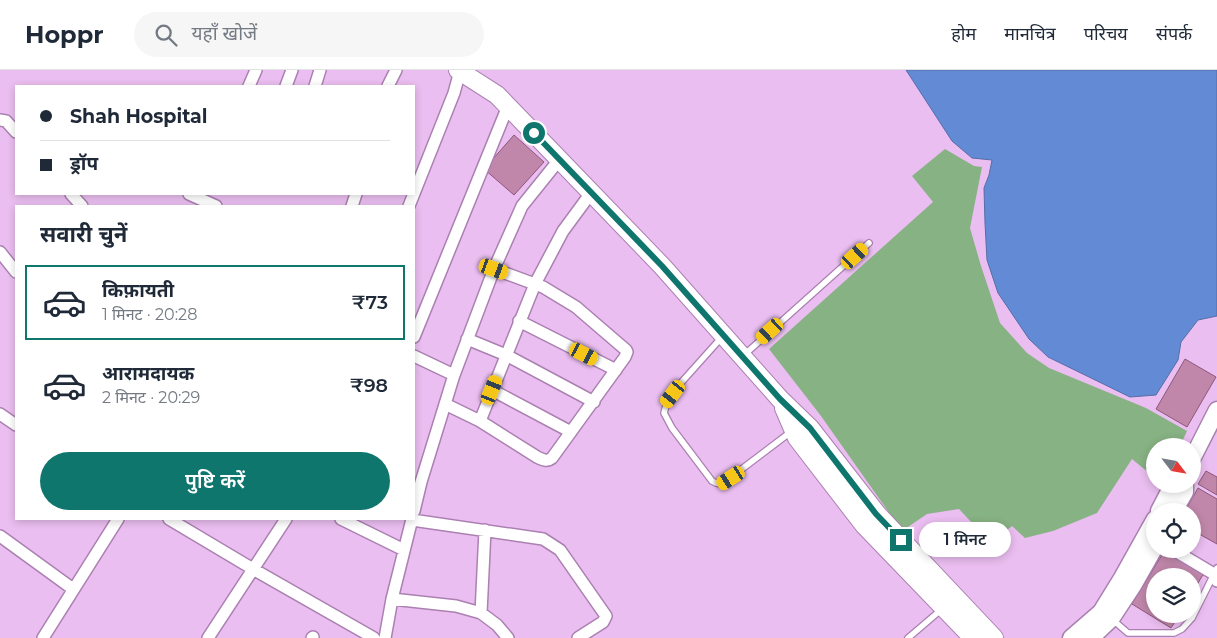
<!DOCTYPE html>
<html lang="hi">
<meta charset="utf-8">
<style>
body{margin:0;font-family:Montserrat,"Noto Sans Devanagari",sans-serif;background:#f6f6f7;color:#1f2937;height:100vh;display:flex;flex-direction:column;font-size:19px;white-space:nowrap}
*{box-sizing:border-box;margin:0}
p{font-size:16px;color:#747a83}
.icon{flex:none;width:28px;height:28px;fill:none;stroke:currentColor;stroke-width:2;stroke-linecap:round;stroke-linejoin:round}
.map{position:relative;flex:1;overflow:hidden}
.drawer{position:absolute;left:15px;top:135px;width:400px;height:315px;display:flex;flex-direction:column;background:#fff;border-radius:0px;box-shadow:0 2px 8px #0003}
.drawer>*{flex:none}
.top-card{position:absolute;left:15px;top:15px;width:400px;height:110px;border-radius:0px;box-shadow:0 2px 8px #0003;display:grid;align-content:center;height:110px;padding:0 25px;background:#fff}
.needle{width:32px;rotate:121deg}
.tools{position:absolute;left:1146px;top:368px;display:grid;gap:10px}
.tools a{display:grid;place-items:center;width:55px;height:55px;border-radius:50%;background:#fff;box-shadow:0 2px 8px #0003;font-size:25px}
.end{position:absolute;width:22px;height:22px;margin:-11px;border:6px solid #0f766e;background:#fff;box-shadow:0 0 0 2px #fff}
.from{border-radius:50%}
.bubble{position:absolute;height:35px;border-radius:18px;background:#fff;box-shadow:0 2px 8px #0003;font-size:16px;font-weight:600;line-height:35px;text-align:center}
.car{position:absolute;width:15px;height:30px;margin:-15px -8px;border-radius:6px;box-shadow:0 0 4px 1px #0007;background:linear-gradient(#f5c518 24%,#345 0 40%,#f5c518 0 76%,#345 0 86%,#f5c518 0)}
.top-card b{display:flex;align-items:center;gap:18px;height:48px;font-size:19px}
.top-card b+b{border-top:1px solid #e0e1e3}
.top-card i{width:12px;height:12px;background:#1f2937}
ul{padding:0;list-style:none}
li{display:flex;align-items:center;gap:15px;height:75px;margin:0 10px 8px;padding:0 15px;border:2px solid transparent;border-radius:0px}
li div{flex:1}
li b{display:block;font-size:19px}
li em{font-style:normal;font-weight:600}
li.current{border-color:#0f766e}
li>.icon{width:45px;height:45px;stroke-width:1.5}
h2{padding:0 25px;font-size:22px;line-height:60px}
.primary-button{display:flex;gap:10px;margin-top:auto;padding:10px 25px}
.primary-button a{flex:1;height:58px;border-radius:30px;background:#0f766e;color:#fff;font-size:20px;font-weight:600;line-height:58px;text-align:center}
header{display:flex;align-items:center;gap:30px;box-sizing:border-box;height:70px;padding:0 25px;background:#fff;border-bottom:1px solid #e0e1e3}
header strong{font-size:24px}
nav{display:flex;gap:28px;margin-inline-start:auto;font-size:18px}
.search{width:350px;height:45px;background:#f6f6f7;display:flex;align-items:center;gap:12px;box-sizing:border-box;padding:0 18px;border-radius:28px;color:#747a83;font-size:19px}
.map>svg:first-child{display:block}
.green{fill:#87b283}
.water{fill:#638ad5;stroke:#576da7}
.building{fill:#c087aa;stroke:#8d5879}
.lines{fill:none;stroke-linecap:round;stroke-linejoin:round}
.service-casing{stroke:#ab81b1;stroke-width:8}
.minor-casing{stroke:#ab81b1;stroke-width:14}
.secondary-casing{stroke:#ab81b1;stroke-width:19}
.primary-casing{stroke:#ab81b1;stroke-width:20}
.service{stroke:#fff;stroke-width:5.5}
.minor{stroke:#fff;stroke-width:11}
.secondary{stroke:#fff;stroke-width:16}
.primary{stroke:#fff;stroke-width:18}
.route{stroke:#0f766e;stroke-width:6}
</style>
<header>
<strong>Hoppr</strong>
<div class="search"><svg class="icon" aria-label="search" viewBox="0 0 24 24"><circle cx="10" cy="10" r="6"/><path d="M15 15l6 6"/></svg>यहाँ खोजें</div>
<nav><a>होम</a><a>मानचित्र</a><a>परिचय</a><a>संपर्क</a></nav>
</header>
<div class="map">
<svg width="1217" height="568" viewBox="0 0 1217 568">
<rect width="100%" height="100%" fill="#eabef0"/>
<!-- green -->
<path class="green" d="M945,79L974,96L982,97L970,158L981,196L1000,253L1027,283L1049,298L1146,338L1187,361L1180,376H1155V408L1132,389L1097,443L1053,461L1025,468L1012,456L991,473L959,439L927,444L902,461L821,346L769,279L933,132L912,106Z"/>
<!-- water -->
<path class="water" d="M906,0H1217V246L1198,250L1181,272L1178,290L1156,325L1130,327L1048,287L1029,269L998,223L987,190L985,153L984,118L989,105L992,90L972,88L952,71Z"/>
<!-- building -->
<path class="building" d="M514,65L544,92L514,125L484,99Z
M1185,289L1216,307L1187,357L1156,339Z
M1206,401L1217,407V425L1198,414Z
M1198,418L1217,429V474L1192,460V441H1185Z
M1165,480L1204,503L1192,523V506H1155V544H1180L1171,558L1132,534Z"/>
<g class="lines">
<defs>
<path id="service" d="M722,267L679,315L667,332L664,343L672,358L712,411L716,413L722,414L792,361
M744,285L869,173
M1113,550L1128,563H1174L1182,559L1192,548L1217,498
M908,568L942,539"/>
<path id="minor" d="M249,16L256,0
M286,16L292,0
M315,16L320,0
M388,16L396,0
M0,50L6,51L16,62
M71,124L82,136
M189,124L216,136
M352,136L356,124
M409,136L454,23L460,1
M0,182L16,202
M519,251L616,300
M414,267L508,36
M467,269L506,285L594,332
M414,286L454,305
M492,320L571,362
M445,334L480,351L537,387C543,390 547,392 552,388L625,287L627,282L626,280L576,237L543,217L494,199
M0,344L16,355
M480,351L535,214L563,161L591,123
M414,441L421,412L454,305L494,199L522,136L559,90
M169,449L253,499L374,568
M341,449L404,480
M412,450L543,469L560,480L606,546L603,552L578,568
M0,466L73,519
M1172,479L1214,504L1217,511
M392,529L456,536L481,543L497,555L508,568
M481,543L485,460
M43,568L118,449
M208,568L286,449
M312,568L313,567
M385,568L392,529L412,449"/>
<path id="secondary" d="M1192,389L1217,340
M1159,441L1171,418L1175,414
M1174,441L1185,422V414
M1071,568L1101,542L1122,508L1155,449
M1091,568L1111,549L1134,514L1155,477"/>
<path id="primary" d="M458,0L497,25L662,196L780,329L810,358L877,444L994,568
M784,338L797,368L864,455L973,568"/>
</defs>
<!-- service casing -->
<use href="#service" class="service-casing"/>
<!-- minor casing -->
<use href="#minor" class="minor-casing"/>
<!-- secondary casing -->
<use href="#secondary" class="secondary-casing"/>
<!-- primary casing -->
<use href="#primary" class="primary-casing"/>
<!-- service -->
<use href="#service" class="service"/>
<!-- minor -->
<use href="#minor" class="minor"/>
<!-- secondary -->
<use href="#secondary" class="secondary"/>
<!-- primary -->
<use href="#primary" class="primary"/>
</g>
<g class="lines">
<!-- route -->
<path class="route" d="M534,63L662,196L780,329L810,358L876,444L901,470"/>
</g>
</svg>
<div class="tools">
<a><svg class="needle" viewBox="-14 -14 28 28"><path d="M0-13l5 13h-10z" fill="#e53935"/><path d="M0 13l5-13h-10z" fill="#747a83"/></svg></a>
<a><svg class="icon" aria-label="locate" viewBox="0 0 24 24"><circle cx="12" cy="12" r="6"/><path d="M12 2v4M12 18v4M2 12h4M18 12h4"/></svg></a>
<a><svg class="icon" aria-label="layers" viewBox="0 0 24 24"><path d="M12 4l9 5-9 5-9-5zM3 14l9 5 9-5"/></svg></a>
</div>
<i class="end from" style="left:534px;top:63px"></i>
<i class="end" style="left:901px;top:470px"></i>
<div class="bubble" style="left:919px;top:452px;width:92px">1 मिनट</div>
<i class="car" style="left:855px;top:186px;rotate:48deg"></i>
<i class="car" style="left:494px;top:199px;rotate:110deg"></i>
<i class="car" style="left:770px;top:261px;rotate:228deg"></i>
<i class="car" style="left:584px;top:284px;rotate:117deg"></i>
<i class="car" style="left:492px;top:320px;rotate:22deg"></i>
<i class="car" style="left:673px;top:324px;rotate:217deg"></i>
<i class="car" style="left:731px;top:408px;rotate:237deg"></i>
<div class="top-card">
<b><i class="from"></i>Shah Hospital</b>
<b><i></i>ड्रॉप</b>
</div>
<section class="drawer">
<h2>सवारी चुनें</h2>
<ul>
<li class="current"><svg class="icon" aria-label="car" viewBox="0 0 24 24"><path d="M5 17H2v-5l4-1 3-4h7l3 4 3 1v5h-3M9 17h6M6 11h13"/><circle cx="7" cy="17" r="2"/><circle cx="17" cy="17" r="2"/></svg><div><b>किफ़ायती</b><p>1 मिनट · 20:28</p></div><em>₹73</em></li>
<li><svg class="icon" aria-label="car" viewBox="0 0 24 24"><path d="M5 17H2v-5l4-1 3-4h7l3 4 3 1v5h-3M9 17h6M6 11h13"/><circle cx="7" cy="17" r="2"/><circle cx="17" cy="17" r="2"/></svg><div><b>आरामदायक</b><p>2 मिनट · 20:29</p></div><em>₹98</em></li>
</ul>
<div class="primary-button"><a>पुष्टि करें</a></div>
</section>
</div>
